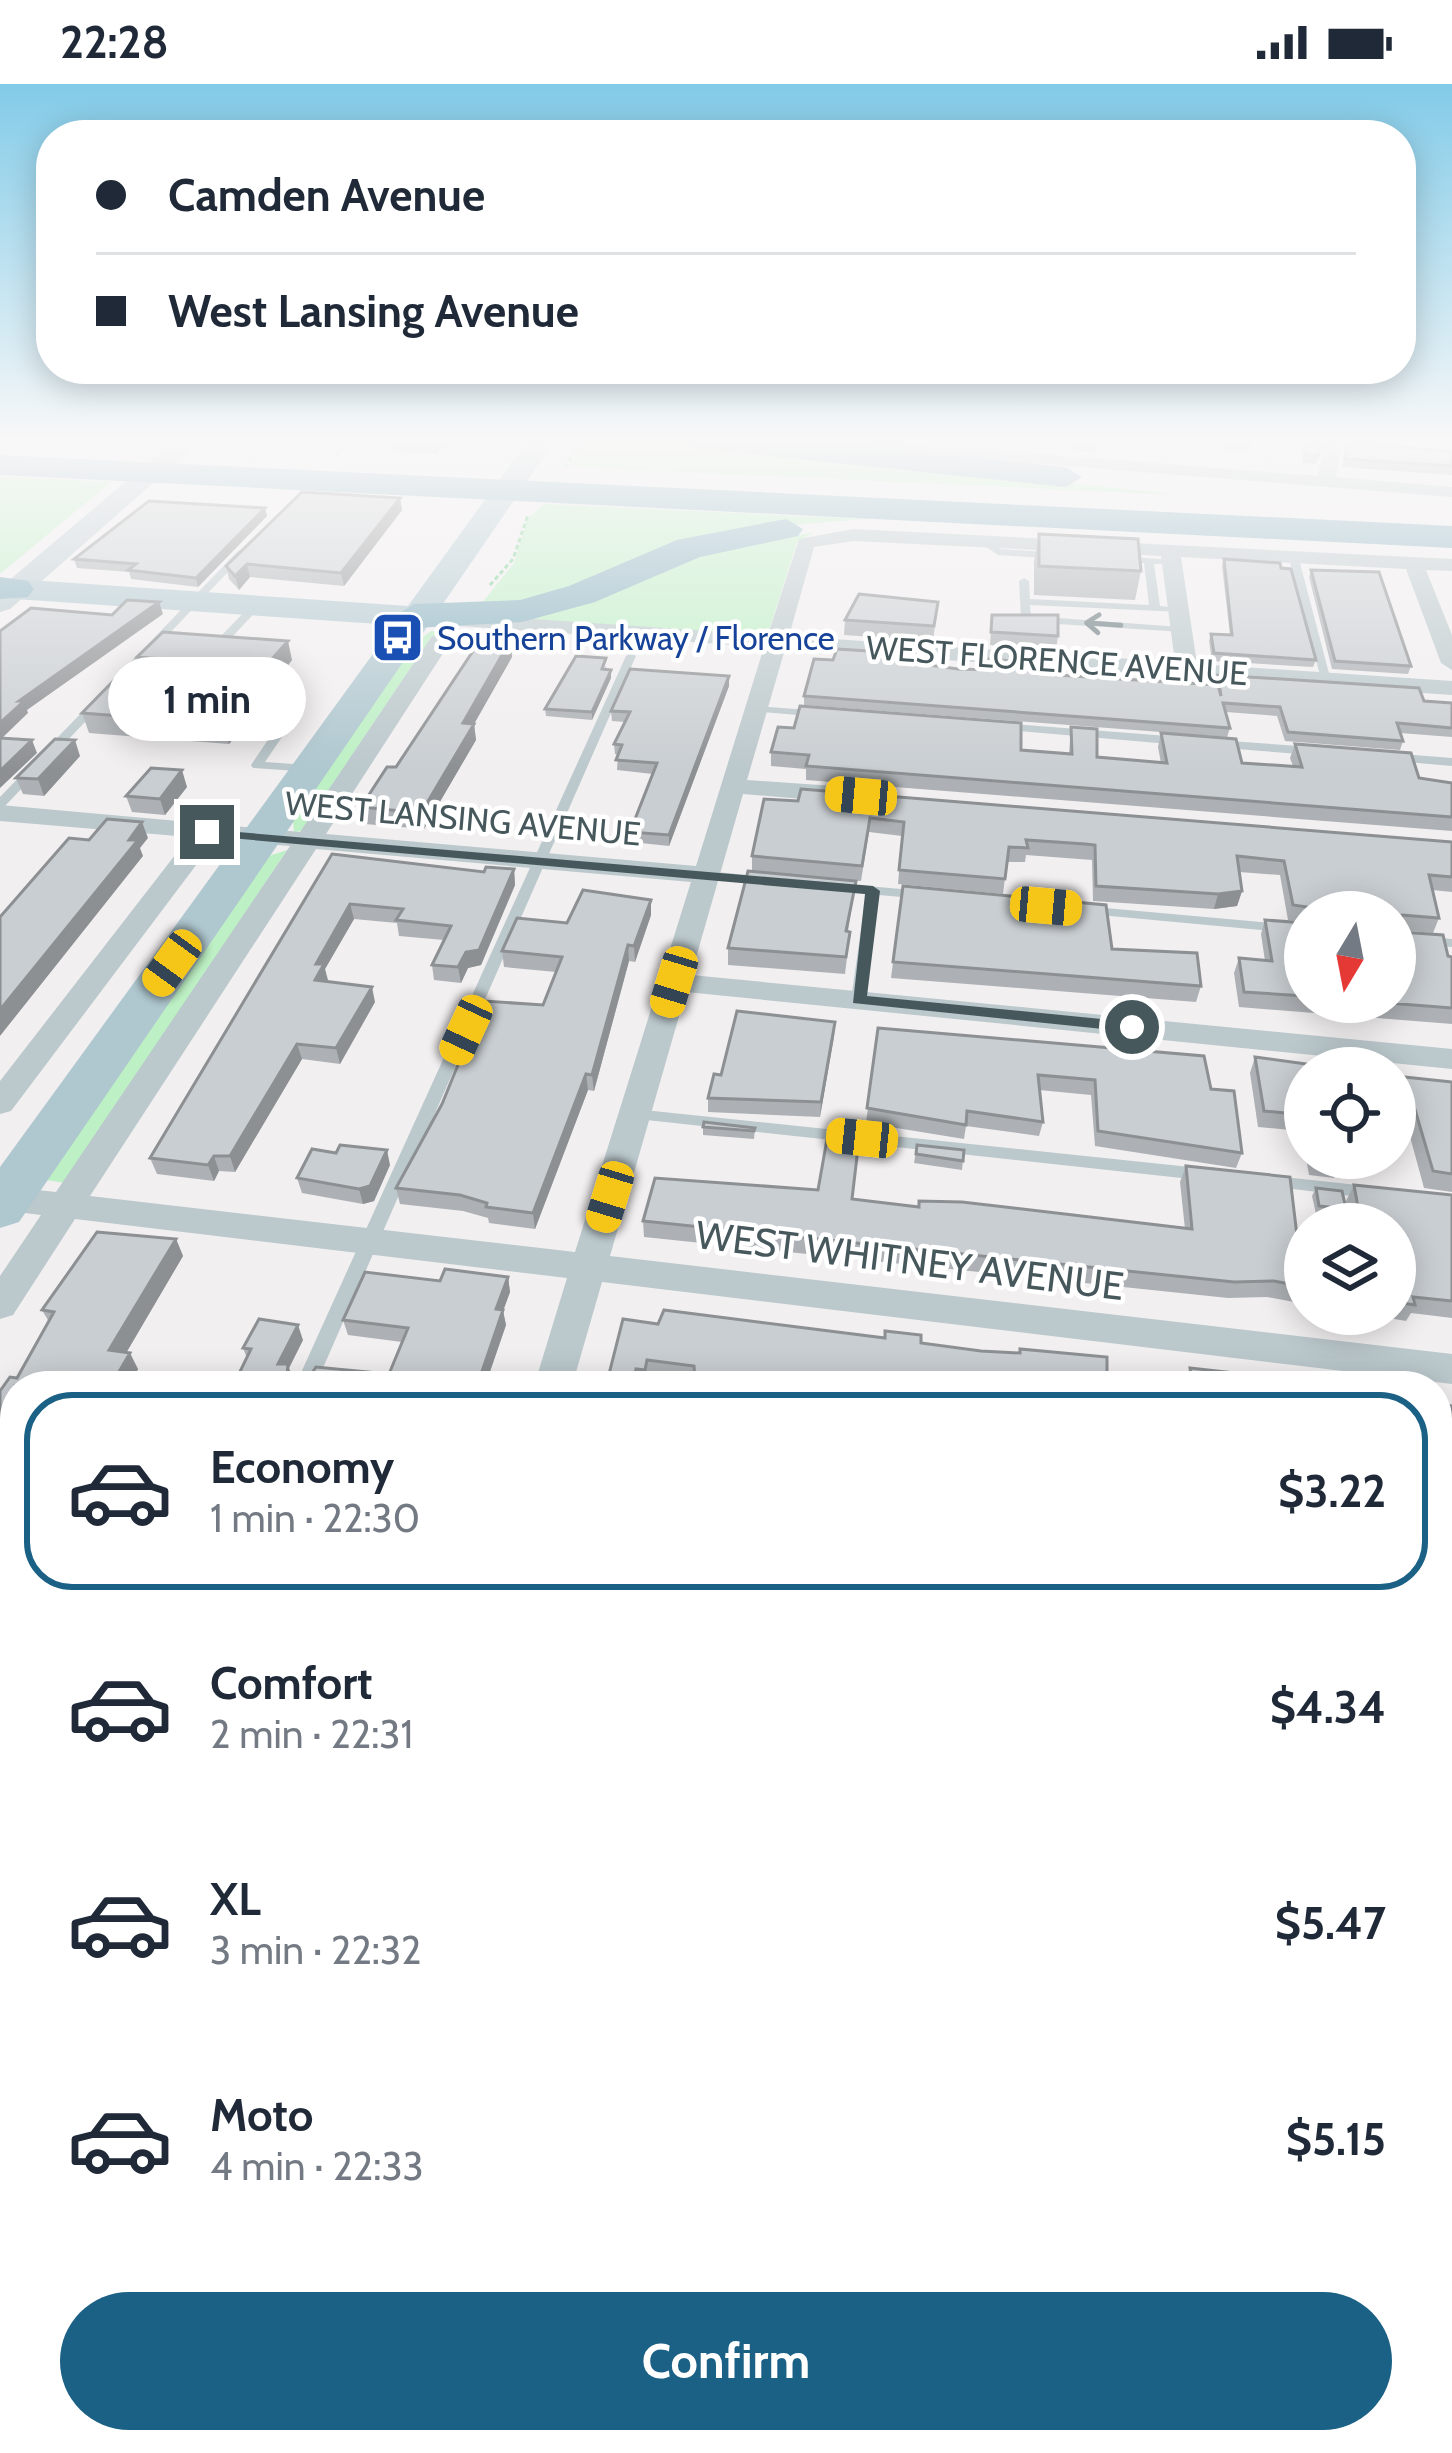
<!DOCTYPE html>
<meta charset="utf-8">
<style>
body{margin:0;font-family:Cabin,sans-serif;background:#f2f2f3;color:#1f2937;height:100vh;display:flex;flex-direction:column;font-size:45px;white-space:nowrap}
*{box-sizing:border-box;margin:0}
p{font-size:39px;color:#747a83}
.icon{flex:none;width:66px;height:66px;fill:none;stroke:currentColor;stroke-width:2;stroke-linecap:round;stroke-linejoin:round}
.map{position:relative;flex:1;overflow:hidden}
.panel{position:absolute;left:0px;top:1287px;width:1452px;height:1083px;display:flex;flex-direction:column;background:#fff;border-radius:48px 48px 0 0;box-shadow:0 6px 30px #0003}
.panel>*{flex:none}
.top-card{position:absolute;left:36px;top:36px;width:1380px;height:264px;border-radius:48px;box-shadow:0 6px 30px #0003;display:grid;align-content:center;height:264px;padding:0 60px;background:#fff}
.needle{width:78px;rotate:190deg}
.controls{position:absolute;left:1284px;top:807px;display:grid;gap:24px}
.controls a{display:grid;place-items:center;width:132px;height:132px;border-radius:50%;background:#fff;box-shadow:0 6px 30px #0003;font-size:60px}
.end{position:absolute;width:54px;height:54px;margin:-27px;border:15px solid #47585d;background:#fff;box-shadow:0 0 0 6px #fff}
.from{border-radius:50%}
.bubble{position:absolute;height:84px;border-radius:42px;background:#fff;box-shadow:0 6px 30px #0003;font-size:39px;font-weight:700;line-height:84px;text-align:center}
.car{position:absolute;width:36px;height:72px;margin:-36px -18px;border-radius:15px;box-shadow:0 0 9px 3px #0007;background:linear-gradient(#f5c518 24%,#345 0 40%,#f5c518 0 76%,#345 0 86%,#f5c518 0)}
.top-card b{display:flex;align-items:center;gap:42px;height:114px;font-size:45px}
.top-card b+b{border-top:3px solid #e0e1e3}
.top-card i{width:30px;height:30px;background:#1f2937}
ul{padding:21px 0 0;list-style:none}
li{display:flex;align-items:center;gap:36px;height:198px;margin:0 24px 18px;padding:0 36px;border:6px solid transparent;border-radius:48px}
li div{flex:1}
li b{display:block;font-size:45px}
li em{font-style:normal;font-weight:700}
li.selected{border-color:#1b6085}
li>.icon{width:108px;height:108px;stroke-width:1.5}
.action{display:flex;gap:24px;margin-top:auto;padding:24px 60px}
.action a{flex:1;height:138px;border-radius:72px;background:#1b6085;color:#fff;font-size:48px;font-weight:700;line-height:138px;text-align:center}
.status{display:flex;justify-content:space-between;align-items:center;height:84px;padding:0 60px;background:#fff;direction:ltr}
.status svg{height:33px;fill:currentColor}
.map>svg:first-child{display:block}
.green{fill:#bdf0c4}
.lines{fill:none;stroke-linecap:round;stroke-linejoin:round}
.path{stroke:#75cf8c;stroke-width:3;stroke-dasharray:4.5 3;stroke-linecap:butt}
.lane{fill:#bbc8cc;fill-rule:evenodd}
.street{fill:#bbc8cc;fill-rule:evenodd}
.secondary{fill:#bbcbd1;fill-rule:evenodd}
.primary{fill:#afc7cf;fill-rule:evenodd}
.highway{fill:#86b0bf;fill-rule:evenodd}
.wall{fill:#adb1b5}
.shaded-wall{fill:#8d9093}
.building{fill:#c9ced2;stroke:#8d9093;stroke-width:3}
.oneway{stroke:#6a7a7e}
.route{fill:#47585d}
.labels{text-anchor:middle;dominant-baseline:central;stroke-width:9;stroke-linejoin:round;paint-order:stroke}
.far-transit-label{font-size:33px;fill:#164399;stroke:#fff;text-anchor:start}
.far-street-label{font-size:33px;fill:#47585d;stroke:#fff}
.street-label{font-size:39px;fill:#47585d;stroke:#fff}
</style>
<div class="status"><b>22:28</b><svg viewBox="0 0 49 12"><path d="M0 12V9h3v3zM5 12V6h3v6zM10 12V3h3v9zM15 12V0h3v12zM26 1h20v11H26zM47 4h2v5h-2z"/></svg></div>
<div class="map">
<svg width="1452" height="2369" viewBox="0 0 1452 2369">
<rect width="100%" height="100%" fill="#f2eff0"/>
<!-- green -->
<path class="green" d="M585,355H651L1182,411L569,383Z
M0,392L111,398L0,490Z
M544,420L864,435L782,442L564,510L477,525L514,479L527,435Z
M814,448L797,458L768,550L762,554L504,538L706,468Z
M431,547L446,548L441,555H430L301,747L294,748L293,736L414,560Z
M287,766L66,1099L46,1096L269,772Z"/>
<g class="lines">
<!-- path -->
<path class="path" d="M565,383L583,355
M490,501L513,475L528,431"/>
<!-- lane -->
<path class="lane" d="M345,355H354L339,372H333Z
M793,355H832L861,360L857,363Z
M982,456H988L1001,465L1059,469L1064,472L1059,475L998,471L982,460Z
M239,466L247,468L4,723L0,724V713Z
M1116,472L1174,476V480H1154L1160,522L1181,524V528L1030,521L1031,532L1180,543L1184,544V548L1026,538L1021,535L1019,497L1024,494L1029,497L1030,515L1149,521L1144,479L1113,477V473Z
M1294,472L1299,475L1331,597L1321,595L1289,475Z
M254,518L263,520L232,553L247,557V561L220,557V553Z
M631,569L636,572L315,1302H295L626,572Z
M755,622L822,627L828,630L822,633L751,627L749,625Z
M999,639L1181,653L1187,657L1181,661L995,645L993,643Z
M278,646L284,650L265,678L308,681L314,685L312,688L253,684L251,681L274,647Z
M1215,656L1313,663L1319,667L1313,671L1211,663L1209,660Z
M1388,669L1452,674V682L1384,676L1382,673Z
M705,787L768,793L775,797L768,801L700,794L698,791Z
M832,799L924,807L931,811L924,815L879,811L865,916L858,921L851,916L866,810L827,806L825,803Z
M1083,822L1305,842V850L1078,829V823Z
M1395,850L1452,855V863L1395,858Z
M634,1025L1209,1085L1217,1091L1209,1097L628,1034L626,1030L628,1026Z
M1266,1091L1376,1103L1385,1109L1376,1115L1260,1101L1258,1097L1260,1093Z
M0,1540L15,1542V1562L0,1560Z
M15,1932V1976L10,1989L0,1993V1948L6,1936Z
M1437,2154L1452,2157V2187L1437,2184Z"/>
<!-- street -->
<path class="street" d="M851,355L1318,392L1325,355H1342L1336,393L1452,403V413L857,365L848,360Z
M853,445L1452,475V487L1426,486L1452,551V586L1441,579L1406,485L1181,473L1197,580L1452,597V611L785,565L747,696L849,703L862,711L849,719L743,710L691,891L1452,965V985L686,908L610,1172L1452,1270V1300L602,1198L572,1302H534L567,1194L75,1135L13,1231L0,1235V1192L41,1131L0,1126V1102L56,1108L290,762L215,756L11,1027L0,1030V997L189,753L0,737V721L300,748L432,552L440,551L451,557L326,750L696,782L764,563L429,540L418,534L429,528L768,551L799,455ZM853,457L1161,472L1175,578L789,552L814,463ZM316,765L691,798L575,1168L90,1112Z
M1437,1761L1452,1763V1813L1437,1811Z
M0,1876L15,1879V1931L0,1928Z
M219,2355H281L278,2369H214Z"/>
<!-- secondary -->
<path class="secondary" d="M176,355H203L10,525L0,528V504Z"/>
<!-- primary -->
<path class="primary" d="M529,355H556L19,1138L0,1144V1083L394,541L15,515L4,512L0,503L15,495L408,522Z"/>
<!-- highway -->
<path class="highway" d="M678,355H789L1066,383L1082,393L1066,403L693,364Z
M0,371L1452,442V464L0,391Z
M786,435L803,445L798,452L700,473L595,518L522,538L414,544L395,532L414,520L520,516L569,502L677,456Z
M0,493L28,497L34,505L28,513L0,515Z"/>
</g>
<!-- wall -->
<path class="wall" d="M455,355L435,370L394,368L392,358Z
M1071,355H1099L1095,369L1070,367Z
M1227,355H1252L1248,369L1225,366Z
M1305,355H1322L1316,380L1302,379Z
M1391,355H1452V362Z
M1347,357L1452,368V391L1342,383Z
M400,414L402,426L344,502L250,493L239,506L229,495L226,482Z
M265,424L267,432L198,503L131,495L129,488L77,484L74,475Z
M1039,450L1141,487L1135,516L1034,511V478Z
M1224,475L1316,576L1313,583L1212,577L1209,557L1211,550L1230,551L1222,482Z
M1311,486L1411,582L1408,590L1332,585L1309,493Z
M938,518L933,557L844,551L845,536Z
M992,531L1058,552L1056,565L990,561Z
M510,557L512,573L474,640L476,656L424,745L365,740L361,723Z
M137,573L292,576L281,590L282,595L229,660L89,649L82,629L142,588Z
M929,581L958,585L1216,601L1218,591L1452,619V653L1400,649L1403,657L1400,666L1285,657L1277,632L1226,628L1230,644L1227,653L804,621V612Z
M607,582L605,585L611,586V594L592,636L546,632L545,625Z
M729,602L669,762L631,758L630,748L653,690L617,686L618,671L615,670L614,660L625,638L612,637L611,627Z
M1071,643L1097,673L1161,679L1158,663L1161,649L1242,679L1293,682L1290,674L1295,660L1419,694L1452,699V747L806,696V685L771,682V668L1021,666L1069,670Z
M80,672L44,712L23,710L16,694Z
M187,703L165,731L132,728L126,712Z
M764,715L1452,758V808L1432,806L1439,834L1433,849L1400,846L1452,873V940L1239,923L1234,889L1239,874L1265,877L1261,850L1265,836L1305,839V918H1395V828H1305V838L1288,836L1280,791L1239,788L1242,807L1237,822L1214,825L1093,817L1092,776L1026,771L1025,778H1007L1003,810L898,800L902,752L869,748L861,797L752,787V772Z
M332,770L484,788L514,785L515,801L481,881L468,884L461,899L434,896L432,881L444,856L399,852L397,839L354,835L325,885L327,897L375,918L340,980L302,975L235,1088L219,1087L214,1097L157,1090L150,1074Z
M856,797L848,847L850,848L845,890L728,881V864Z
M903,802L1112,865L1201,902L1196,918L891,894Z
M651,816V831L635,878L629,877L594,1007L588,1006L535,1145L489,1139L488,1134L463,1127L400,1120L396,1104L442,1020L543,921L556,888L504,883L502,867L567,839Z
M835,938L820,1033L708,1028V1014L721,991Z
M878,944L1211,1005L1242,1069L1236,1084L1095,1062L1091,1011L1039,1006L1043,1038L1039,1052L966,1042L964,1055L866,1039Z
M1255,973L1305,984V1071L1301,1047L1258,1043L1250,989Z
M1395,992L1452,998V1108L1424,1104L1406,1038L1395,1036Z
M703,1043L755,1044L754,1055L703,1051Z
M917,1061L964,1066L962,1086L914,1079Z
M1306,1074H1340L1341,1078L1334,1094L1309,1091Z
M390,1081L374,1117L363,1120L302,1109L297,1094Z
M1186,1082L1298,1160H1305V1220L1267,1213L1228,1214L644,1153L643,1137L919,1123L1185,1145L1180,1098Z
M1354,1101L1452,1111V1234L1411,1229L1406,1237L1365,1230H1395V1140H1350L1346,1117Z
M1316,1104L1346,1125L1342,1133L1316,1130L1312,1112Z
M176,1155L183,1172L126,1268L138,1285L129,1302H15V1456L0,1453V1307L17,1294L49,1238L42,1226Z
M508,1193L510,1208L503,1227L506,1241L485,1302H233L247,1274L243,1264L303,1256L289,1284L291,1291L389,1290L402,1258L348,1251L343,1236L440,1197Z
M658,1240L921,1259L1107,1290L1118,1302H695L694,1297L648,1291L646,1301L606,1302Z
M1190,1284L1247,1302H1184Z
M1437,1320L1452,1322V1415L1437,1413Z
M1437,1505L1452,1507V1554L1437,1552Z
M0,1595L15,1597V1802L0,1799V1721L12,1698L0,1696Z
M1437,1606L1452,1608V1691L1437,1688Z
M1437,1852L1452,1855V1972L1442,1970L1440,1958H1437Z
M1437,2049L1452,2052V2121L1437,2118Z
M563,2355L1293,2359V2355H1362L1363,2367L1372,2369H563Z"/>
<!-- shaded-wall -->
<path class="shaded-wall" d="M441,355H455L435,370L434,360Z
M400,414L402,426L344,502L341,489Z
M265,424L267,432L198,503L196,494Z
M247,480L250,493L239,506L235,492Z
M159,518L163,530L27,626L28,629L0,656V639L19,617Z
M288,557L292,576L281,590L282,595L229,660L223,640Z
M510,557L512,573L470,647L474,640L476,656L424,745L421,729L463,639Z
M611,586V594L592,636V628Z
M729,592V602L669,762V751Z
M32,656L37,669L0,704V687Z
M75,656L80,672L44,712L38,695Z
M182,686L187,703L165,731L160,715Z
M142,738L148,754L140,764L143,772L0,952V926Z
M514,785L515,801L481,881L468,884L461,899L458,883Z
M1242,807L1237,822L1214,825L1218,810Z
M651,816V831L635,878L634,862Z
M350,820L354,835L325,885L328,896L319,911L315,896L316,880Z
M628,861L629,877L594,1007L592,991Z
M372,903L375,918L340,980L336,964Z
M835,938L834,953L820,1033L821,1018Z
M297,960L302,975L235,1088L230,1072Z
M586,990L588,1006L535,1145L533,1129Z
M387,1066L390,1081L374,1117L363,1120L359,1105Z
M214,1072L219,1087L214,1097L208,1081Z
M176,1155L183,1172L118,1283L109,1266Z
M508,1193L510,1208L503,1227L506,1241L485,1302H477L496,1225Z
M298,1241L303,1256L289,1284L293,1295V1302L278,1280Z
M130,1269L138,1285L129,1302H115L113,1298Z
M126,2355H143L139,2369H121Z"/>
<!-- building -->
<path class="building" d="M396,355H441L434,360L392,358Z
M1228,355H1252L1250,361L1227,359Z
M1306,355H1322L1318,372L1305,370Z
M1347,357L1452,368V382L1345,375Z
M302,408L400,414L341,489L247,480L235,492L226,482Z
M149,417L265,424L196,494L128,486L136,480L74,475Z
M1039,450L1138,455L1141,487L1039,482Z
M1224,475L1280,479L1281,484L1291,485L1316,576L1214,569L1211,550L1232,551Z
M1311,486L1379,488L1411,582L1335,577Z
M859,510L938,518L934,542L845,536Z
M127,516L159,518L19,617H24L0,639V547L31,524L112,531Z
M992,531H1058V552L991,548Z
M163,548L288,557L272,575H277L223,640L82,629L122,588H194L185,577L137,573Z
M481,555L510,557L463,639L474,640L421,729L361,723L387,683H396Z
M837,565L931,571L929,581L958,585L989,586V575L1057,580V591L1218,601L1221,612L1218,591L1419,604L1424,617L1452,619V644L1397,639L1403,657L1288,648L1280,623L1223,619L1230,644L804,612L814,575L833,576Z
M576,572L606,574L602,585L611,586L592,628L545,625Z
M630,585L729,592L669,751L630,748L657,679L616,676L622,661L614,660L630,628L611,627Z
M800,622L1021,639V666L1072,670L1071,643L1097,645V673L1167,679L1161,649L1236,655L1242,679L1302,683L1295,660L1411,669L1419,694L1452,699V733L806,682L809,671L771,668L778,643L794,644Z
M0,654L32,656L0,687Z
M55,655L75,656L38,695L16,694Z
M151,684L182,686L160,715L126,712Z
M801,705L1452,758V793L1429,791L1439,834L1402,831L1397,835L1401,848L1443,851L1448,872L1452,873V924L1375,918H1395V828H1314V824L1293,821L1284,777L1237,772L1242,807L1218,810L1096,802L1095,761L1085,760L1026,756L1028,764L1009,763L1005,795L899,786L904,738L870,734L862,782L752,772L764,715L798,717Z
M107,735L142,738L129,756H138L0,926V833L69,754L89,756Z
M332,770L484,788L486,783L514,785L479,866L466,868L458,883L432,881L451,842L396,836L403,825L350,820L316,880H324L315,896L372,903L336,964L297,960L230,1072H214L208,1081L150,1074Z
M748,787L856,797L846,847L850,848L846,873L728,864Z
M903,802L1106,821L1112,865L1197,869L1201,902L893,878Z
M583,806L651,816L634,862L628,861L592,991L586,990L533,1129L486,1123L487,1119L460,1111L396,1104L442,1020L484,917L543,921L562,873L502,867L517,834L567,839Z
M1265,836L1305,839V912L1244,908L1239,874L1272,877Z
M737,927L835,938L821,1018L708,1014L714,990L721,991Z
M878,944L1204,972L1211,1005L1234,1007L1242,1069L1098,1047L1095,996L1038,991L1043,1038L967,1027L966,1041L867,1024Z
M1255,973L1335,984H1305V1031L1264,1027Z
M1395,992L1452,998V1090L1433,1087L1414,1022L1395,1019Z
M704,1038L755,1044L754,1047L703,1043Z
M829,1044L860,1047L852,1115L919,1123V1117L962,1118L1192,1145L1186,1082L1290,1093L1298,1160H1305V1203L1274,1197L1234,1198L643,1137L655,1094L818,1106Z
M340,1061L387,1066L370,1102L359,1105L297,1094L312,1065L336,1069Z
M917,1061L964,1066L963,1077L916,1070Z
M1315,1074H1340L1341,1078L1316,1075Z
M1354,1101L1452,1111V1217L1413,1213L1415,1221L1395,1218V1140H1361Z
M1316,1104L1342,1107L1346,1125L1319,1122Z
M97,1148L176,1155L109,1266L130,1269L113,1298H107L105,1302H15V1442L0,1440V1307L10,1293L17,1294L54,1228L42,1226Z
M445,1185L508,1193L496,1225L503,1226L477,1302H233L251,1265L243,1264L259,1235L298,1241L278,1280H288L287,1291L310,1292L316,1283L389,1290L408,1244L343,1236L365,1188L440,1197Z
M664,1226L885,1254V1247L921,1251V1259L981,1267L1020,1269V1265L1107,1273V1290L1118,1292V1302H802L738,1294L736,1302L695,1296L694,1282L647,1276L645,1286L636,1285L632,1302H606L623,1235L658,1240Z
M1190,1284L1245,1290L1247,1302H1192Z
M1437,1320L1452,1322V1397L1437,1396Z
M1437,1505L1452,1507V1540L1437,1538Z
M0,1595L15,1597V1676L0,1673Z
M1437,1606L1452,1608V1676L1437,1673Z
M15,1691V1782L0,1780V1721Z
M1437,1852L1452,1855V1948L1437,1945Z
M1437,2049L1452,2052V2111L1437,2108Z
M0,2172L15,2174V2355H126L121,2369H0V2209L2,2204H0Z
M563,2355H1275L1307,2361L1306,2355H1362L1363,2367L1372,2369H686L676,2367V2369H663L646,2366L645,2369H566L561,2368Z"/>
<!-- one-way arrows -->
<defs><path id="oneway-shaft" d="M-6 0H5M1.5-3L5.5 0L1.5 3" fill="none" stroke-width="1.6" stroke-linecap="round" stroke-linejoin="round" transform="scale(3)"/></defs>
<use class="oneway" href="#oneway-shaft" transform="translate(1103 540) rotate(-176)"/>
<!-- sky -->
<linearGradient id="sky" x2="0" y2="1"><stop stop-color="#82cbe8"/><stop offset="0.52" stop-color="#f9f8f8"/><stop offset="1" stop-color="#f9f8f8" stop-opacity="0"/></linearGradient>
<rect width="1452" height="687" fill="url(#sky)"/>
<!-- route -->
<path class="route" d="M202,745L873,802L880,807L867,912L1132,938L1141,943L1132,948L853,919L865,810L207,752Z"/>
<!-- icons -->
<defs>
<symbol id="bus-square" viewBox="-11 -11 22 22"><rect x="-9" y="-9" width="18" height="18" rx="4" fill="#1a4fb4" stroke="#fff"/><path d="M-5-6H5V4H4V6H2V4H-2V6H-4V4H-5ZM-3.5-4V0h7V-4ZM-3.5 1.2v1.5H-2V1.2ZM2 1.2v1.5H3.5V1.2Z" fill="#fff"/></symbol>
</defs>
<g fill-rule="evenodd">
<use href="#bus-square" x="368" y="524" width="59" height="59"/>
</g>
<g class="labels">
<!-- far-transit labels -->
<g class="far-transit-label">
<text x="437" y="554">Southern Parkway / Florence</text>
</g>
<!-- far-street labels -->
<g class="far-street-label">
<text transform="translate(1057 576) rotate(4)">WEST FLORENCE AVENUE</text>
<text transform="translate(463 734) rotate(5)">WEST LANSING AVENUE</text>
</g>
<!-- street labels -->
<g class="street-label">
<text transform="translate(910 1176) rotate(7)">WEST WHITNEY AVENUE</text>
</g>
</g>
</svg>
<div class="controls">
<a><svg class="needle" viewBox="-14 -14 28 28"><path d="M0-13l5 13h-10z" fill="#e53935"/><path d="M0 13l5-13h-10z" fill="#747a83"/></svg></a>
<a><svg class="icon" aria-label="locate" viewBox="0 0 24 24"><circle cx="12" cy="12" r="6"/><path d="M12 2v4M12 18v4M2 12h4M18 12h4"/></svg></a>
<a><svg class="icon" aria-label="layers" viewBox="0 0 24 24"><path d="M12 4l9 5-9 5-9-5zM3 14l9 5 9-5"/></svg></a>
</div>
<i class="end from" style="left:1132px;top:943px"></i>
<i class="end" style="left:207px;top:748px"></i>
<div class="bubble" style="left:108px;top:573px;width:198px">1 min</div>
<i class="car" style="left:861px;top:712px;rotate:275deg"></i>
<i class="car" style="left:1046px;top:822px;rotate:95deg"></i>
<i class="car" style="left:172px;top:879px;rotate:216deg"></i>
<i class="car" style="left:674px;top:898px;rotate:197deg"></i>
<i class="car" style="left:466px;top:946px;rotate:205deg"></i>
<i class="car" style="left:862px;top:1054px;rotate:276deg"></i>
<i class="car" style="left:610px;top:1113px;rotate:197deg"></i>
<div class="top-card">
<b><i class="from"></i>Camden Avenue</b>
<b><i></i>West Lansing Avenue</b>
</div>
<section class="panel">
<ul>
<li class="selected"><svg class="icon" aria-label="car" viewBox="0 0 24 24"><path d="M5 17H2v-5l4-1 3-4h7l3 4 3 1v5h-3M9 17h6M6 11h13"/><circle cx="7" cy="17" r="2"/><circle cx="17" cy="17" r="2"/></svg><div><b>Economy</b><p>1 min · 22:30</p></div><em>$3.22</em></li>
<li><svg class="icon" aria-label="car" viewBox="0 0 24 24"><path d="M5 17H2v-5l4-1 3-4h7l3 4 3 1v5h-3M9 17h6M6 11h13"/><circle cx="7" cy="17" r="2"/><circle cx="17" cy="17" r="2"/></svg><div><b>Comfort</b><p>2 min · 22:31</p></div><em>$4.34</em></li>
<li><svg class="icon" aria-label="car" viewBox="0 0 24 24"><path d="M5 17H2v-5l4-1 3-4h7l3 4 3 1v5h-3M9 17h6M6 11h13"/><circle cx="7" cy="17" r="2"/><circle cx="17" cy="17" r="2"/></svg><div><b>XL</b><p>3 min · 22:32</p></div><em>$5.47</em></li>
<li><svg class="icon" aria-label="car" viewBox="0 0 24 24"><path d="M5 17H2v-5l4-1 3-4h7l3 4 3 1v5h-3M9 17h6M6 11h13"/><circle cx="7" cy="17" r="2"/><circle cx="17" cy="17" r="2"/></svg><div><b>Moto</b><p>4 min · 22:33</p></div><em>$5.15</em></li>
</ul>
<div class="action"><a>Confirm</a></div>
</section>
</div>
